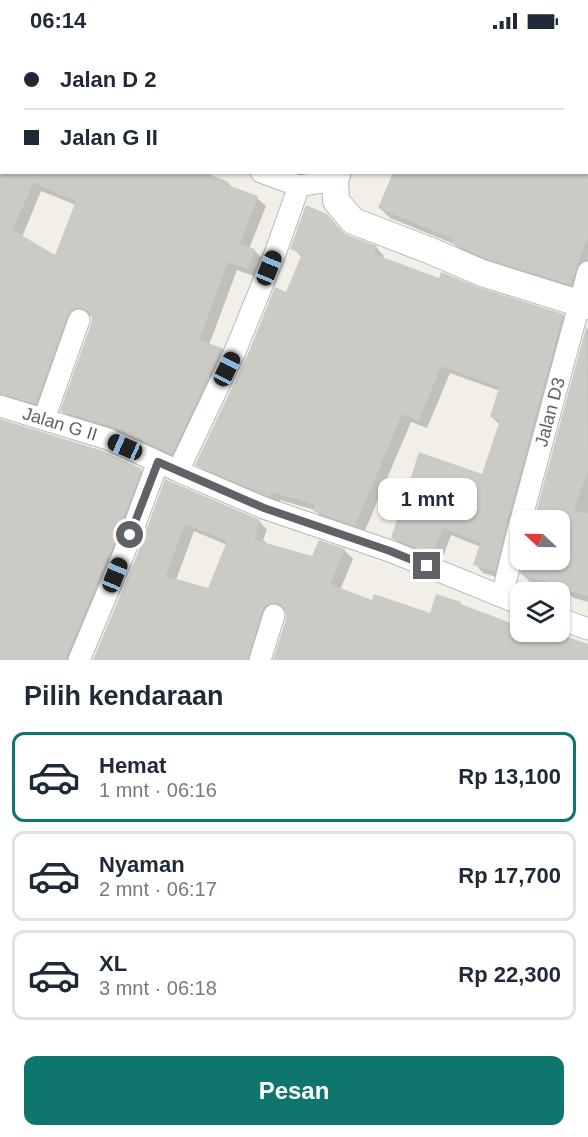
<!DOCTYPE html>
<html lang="id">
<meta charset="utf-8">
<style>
body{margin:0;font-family:Helvetica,sans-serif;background:#f6f6f7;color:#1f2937;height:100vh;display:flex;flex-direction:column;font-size:22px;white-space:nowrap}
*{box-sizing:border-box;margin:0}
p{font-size:20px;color:#747a83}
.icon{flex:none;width:33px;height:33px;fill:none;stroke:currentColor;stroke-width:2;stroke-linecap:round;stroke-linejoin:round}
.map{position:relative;height:618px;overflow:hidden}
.side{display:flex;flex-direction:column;background:#fff;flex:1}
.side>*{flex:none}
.banner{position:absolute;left:0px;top:0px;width:588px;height:132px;box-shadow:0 2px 4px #0004;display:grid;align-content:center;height:132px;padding:0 24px;background:#fff}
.needle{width:39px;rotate:292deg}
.controls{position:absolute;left:510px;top:468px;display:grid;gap:12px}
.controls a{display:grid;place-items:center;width:60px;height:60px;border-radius:12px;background:#fff;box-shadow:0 2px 4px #0004;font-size:30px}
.end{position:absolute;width:27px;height:27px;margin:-14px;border:8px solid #5f6368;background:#fff;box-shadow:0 0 0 3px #fff}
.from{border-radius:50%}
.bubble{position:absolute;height:42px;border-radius:12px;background:#fff;box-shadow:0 2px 4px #0004;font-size:20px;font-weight:600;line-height:42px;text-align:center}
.car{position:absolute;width:18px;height:36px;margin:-18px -9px;border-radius:8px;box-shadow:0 0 4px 2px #0007;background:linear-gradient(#222 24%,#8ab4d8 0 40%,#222 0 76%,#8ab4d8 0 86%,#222 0)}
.banner b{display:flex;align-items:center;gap:21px;height:57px;font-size:22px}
.banner b+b{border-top:2px solid #e0e1e3}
.banner i{width:15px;height:15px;background:#1f2937}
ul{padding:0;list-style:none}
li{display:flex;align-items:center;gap:18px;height:90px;margin:0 12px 9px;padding:0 12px;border:3px solid #e0e1e3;border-radius:12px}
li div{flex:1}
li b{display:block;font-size:22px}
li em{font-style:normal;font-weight:600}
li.on{border-color:#0f766e}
li>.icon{width:54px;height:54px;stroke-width:1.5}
h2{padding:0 24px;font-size:27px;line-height:72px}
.primary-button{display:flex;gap:12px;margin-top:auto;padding:12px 24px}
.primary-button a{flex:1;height:69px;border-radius:12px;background:#0f766e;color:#fff;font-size:24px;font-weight:600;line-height:69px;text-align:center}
.status{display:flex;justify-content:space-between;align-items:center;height:42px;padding:0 30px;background:#fff;direction:ltr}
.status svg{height:16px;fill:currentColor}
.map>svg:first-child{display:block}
.shadow{fill:#0003;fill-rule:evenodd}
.building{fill:#cccac5;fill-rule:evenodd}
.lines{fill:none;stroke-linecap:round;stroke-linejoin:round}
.minor-casing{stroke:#b5b8bc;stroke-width:23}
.tertiary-casing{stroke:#b5b8bc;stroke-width:28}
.minor{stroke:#fff;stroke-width:21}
.tertiary{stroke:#fff;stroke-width:26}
.route{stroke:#5f6368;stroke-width:8}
.labels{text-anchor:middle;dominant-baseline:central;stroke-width:4.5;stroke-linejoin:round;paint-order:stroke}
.street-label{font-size:18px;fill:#5f6368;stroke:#fff}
</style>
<div class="status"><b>06:14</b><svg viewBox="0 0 49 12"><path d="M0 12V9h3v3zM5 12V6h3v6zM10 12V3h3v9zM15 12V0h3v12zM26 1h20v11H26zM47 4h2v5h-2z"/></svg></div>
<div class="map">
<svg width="588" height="618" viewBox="0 0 588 618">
<rect width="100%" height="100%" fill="#f1efe8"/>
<!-- shadow -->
<path class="shadow" d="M65,0H338L340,2H70Z
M437,0H588V233L581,252L463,211L454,202L390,176L380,166L586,130V2H437Z
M0,123H2V130L201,132L229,142L233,146L257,156L266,164L249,207L255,209L263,217L257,235L237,228L209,303L222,307L230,316L181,420L71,377L62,369L92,283V274H85L45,369L0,363ZM41,149L76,163L55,215L22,195Z
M344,192L376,205L384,214L383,217L439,238L477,247L563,273L571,282L503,537L483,531L475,522L481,505L451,493L441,520L402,504L393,496L483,434L500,383L492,375L500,349L450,331L427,386L411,380L364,491L323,477L315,468L280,458L279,462L205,430L197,422L287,252L302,215L292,206Z
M588,285V560L574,556L567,550L531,541L522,532L526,518H560V478H535Z
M0,379L141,428L150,436L77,618H0Z
M166,439L259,479L267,488L263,498L266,500L265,503L313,516L320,500L344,508L353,517L340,548L373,559L431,573L460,561L465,566L512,584L516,588L520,590L557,601L588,604V618H275L288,576V569H280L258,618H94L137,516ZM194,489L227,503L209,547L176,538Z"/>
<!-- building -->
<path class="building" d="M0,130H203L229,140L228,143L258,154L240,202L255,207L248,227L228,220L199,298L222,306L172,412L113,385L60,369L91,282L92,276L89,270L83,266H76L71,268L67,274L36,362L0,352ZM33,141L76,159L55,213L13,188Z
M393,130H588V194L576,227L571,243L487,217L451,201L453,197L378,166Z
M306,163L327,172L342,189L347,193L377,204L374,212L439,236L441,230L478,245L563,272L508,477L495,530L473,523L480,501L443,486L432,512L391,496L419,410L482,432L500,378L490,375L499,345L441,324L419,379L402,372L355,484L313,469L315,463L272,450L270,455L195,423L248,312L275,245L286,250L302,212L290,207Z
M587,282L588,428L574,469L588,471V554L563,548L565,544L520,532L524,518H560V478H534Z
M0,377L103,409L142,427L112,506L67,613L66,618H0Z
M165,437L260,478L255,489L258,490L255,498L312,514L319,498L345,507L330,542L372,558L374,552L430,571L436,552L461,560V562L513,582L512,585L520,588V590H526L556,599L559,592L588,602V618H273L286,577V571L283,564L278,561H272L266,563L262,569L248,618H93L136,516ZM185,482L227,499L208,546L166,534Z"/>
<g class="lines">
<defs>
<path id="minor" d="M0,38H2
M261,130L299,144L335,138
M0,364L108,397L178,429L264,466L390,509L520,562
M44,377L79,278
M178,429L236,307L276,209L299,144
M521,478L588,230
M502,554L520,480
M560,577L588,587
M79,618L124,511L158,420
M260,618L274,573"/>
<path id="tertiary" d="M384,2V0
M338,130L335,138L336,159L353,179L431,209L482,231L588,264"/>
</defs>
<!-- minor casing -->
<use href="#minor" class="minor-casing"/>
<!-- tertiary casing -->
<use href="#tertiary" class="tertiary-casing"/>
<!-- minor -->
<use href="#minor" class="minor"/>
<!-- tertiary -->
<use href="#tertiary" class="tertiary"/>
</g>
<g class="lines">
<!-- route -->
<path class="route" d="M130,493L158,420L264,466L390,509L427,524"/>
</g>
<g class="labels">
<!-- street labels -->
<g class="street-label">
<text transform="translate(550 370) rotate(-75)">Jalan D3</text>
<text transform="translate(60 382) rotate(17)">Jalan G II</text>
</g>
</g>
</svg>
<div class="controls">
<a><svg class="needle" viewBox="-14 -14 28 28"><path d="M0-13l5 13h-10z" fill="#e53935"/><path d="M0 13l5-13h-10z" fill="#747a83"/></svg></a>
<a><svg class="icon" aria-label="layers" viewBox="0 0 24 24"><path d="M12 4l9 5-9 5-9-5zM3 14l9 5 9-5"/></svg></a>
</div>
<i class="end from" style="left:130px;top:493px"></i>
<i class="end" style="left:427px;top:524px"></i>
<div class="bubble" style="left:378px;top:436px;width:99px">1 mnt</div>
<i class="car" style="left:269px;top:226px;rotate:22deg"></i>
<i class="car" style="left:227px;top:327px;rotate:26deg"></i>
<i class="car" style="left:125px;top:405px;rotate:294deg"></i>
<i class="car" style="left:115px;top:533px;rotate:22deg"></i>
<div class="banner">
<b><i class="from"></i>Jalan D 2</b>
<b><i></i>Jalan G II</b>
</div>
</div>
<section class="side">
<h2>Pilih kendaraan</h2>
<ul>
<li class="on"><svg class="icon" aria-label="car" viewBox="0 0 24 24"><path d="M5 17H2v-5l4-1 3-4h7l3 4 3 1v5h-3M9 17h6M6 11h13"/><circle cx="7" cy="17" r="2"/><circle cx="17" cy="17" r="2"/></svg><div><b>Hemat</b><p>1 mnt · 06:16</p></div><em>Rp 13,100</em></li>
<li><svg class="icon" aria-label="car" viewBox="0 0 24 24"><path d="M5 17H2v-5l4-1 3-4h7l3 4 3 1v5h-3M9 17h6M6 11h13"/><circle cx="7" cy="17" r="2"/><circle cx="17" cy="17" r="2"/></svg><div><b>Nyaman</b><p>2 mnt · 06:17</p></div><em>Rp 17,700</em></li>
<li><svg class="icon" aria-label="car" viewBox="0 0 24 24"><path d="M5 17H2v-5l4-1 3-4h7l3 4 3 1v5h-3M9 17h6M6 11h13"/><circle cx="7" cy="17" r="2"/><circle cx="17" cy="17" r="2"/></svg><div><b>XL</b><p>3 mnt · 06:18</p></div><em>Rp 22,300</em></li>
</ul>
<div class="primary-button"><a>Pesan</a></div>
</section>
